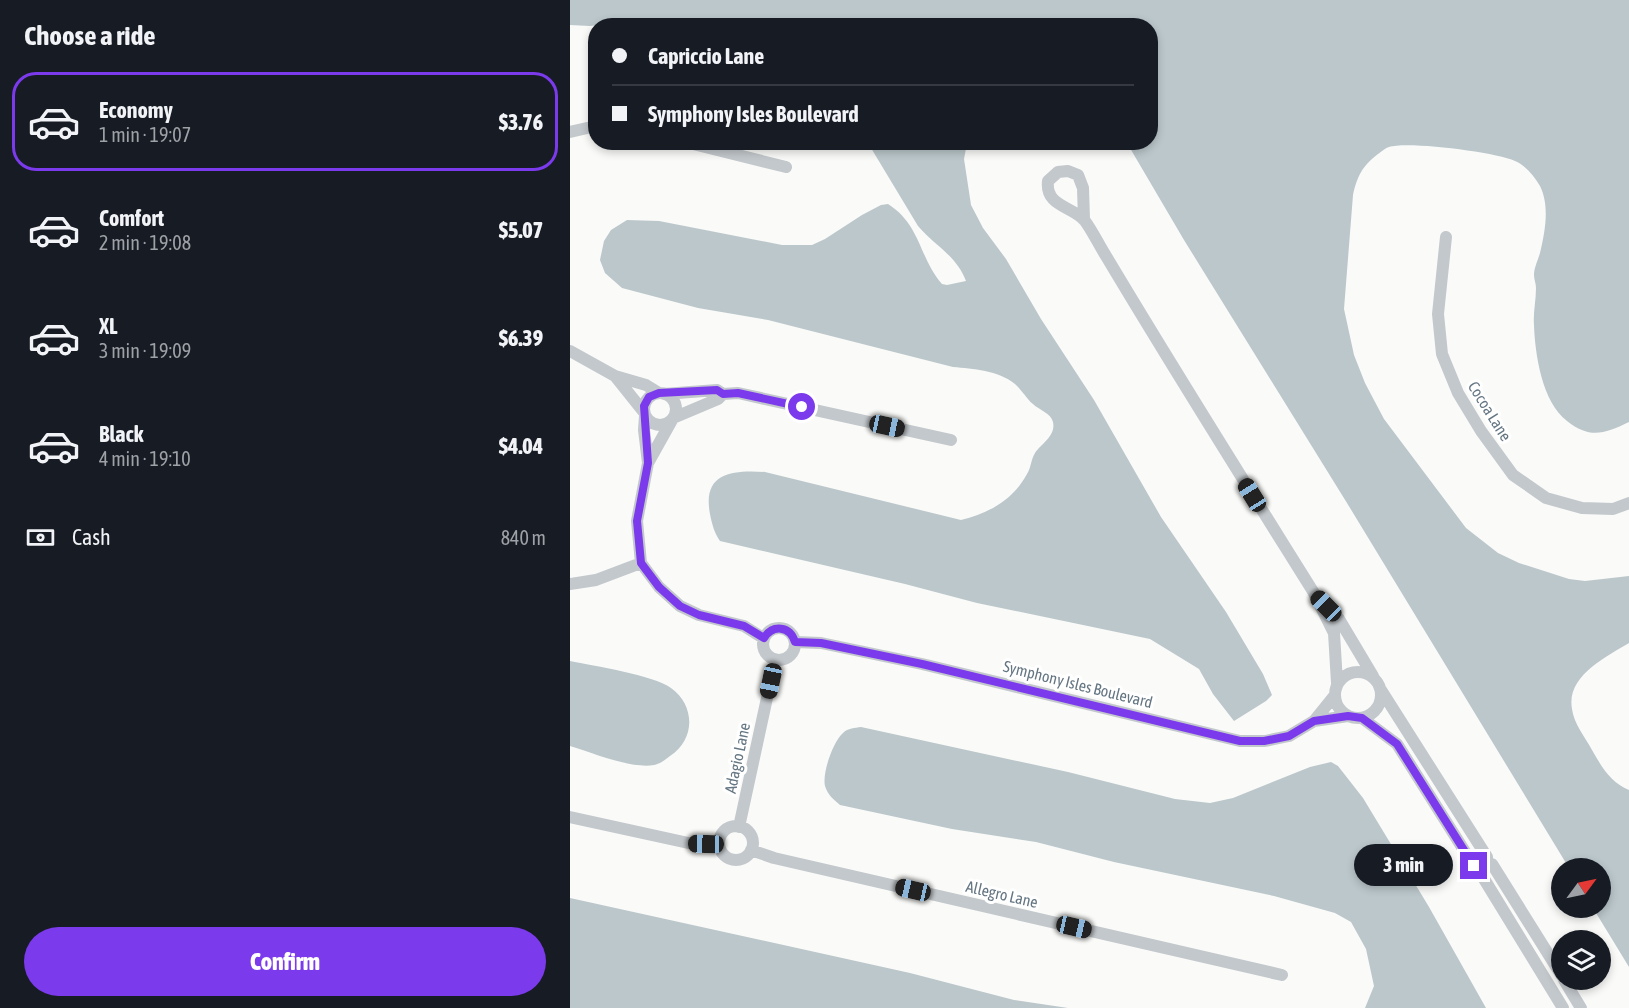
<!DOCTYPE html>
<meta charset="utf-8">
<style>
body{margin:0;font-family:"Asap Condensed",sans-serif;background:#242831;color:#f1f3f6;height:100vh;display:flex;flex-direction:column;font-size:22px;white-space:nowrap}
*{box-sizing:border-box;margin:0}
p{font-size:20px;color:#9ea1a6}
.icon{flex:none;width:33px;height:33px;fill:none;stroke:currentColor;stroke-width:2;stroke-linecap:round;stroke-linejoin:round}
.map{position:relative;flex:1;overflow:hidden}
.drawer{display:flex;flex-direction:column;background:#171b24;width:570px}
.drawer>*{flex:none}
.banner{position:absolute;left:18px;top:18px;width:570px;height:132px;border-radius:24px;box-shadow:0 3px 9px #0003;display:grid;align-content:center;height:132px;padding:0 24px;background:#171b24}
.needle{width:39px;rotate:57deg}
.tools{position:absolute;left:981px;top:858px;display:grid;gap:12px}
.tools a{display:grid;place-items:center;width:60px;height:60px;border-radius:50%;background:#171b24;box-shadow:0 3px 9px #0003;font-size:30px}
.end{position:absolute;width:27px;height:27px;margin:-14px;border:8px solid #7c3aed;background:#fff;box-shadow:0 0 0 3px #fff}
.from{border-radius:50%}
.bubble{position:absolute;height:42px;border-radius:21px;background:#171b24;box-shadow:0 3px 9px #0003;font-size:20px;font-weight:800;line-height:42px;text-align:center}
.car{position:absolute;width:18px;height:36px;margin:-18px -9px;border-radius:8px;box-shadow:0 0 4px 2px #0007;background:linear-gradient(#222 24%,#8ab4d8 0 40%,#222 0 76%,#8ab4d8 0 86%,#222 0)}
.banner b{display:flex;align-items:center;gap:21px;height:57px;font-size:22px}
.banner b+b{border-top:2px solid #363941}
.banner i{width:15px;height:15px;background:#f1f3f6}
ul{padding:0;list-style:none}
li{display:flex;align-items:center;gap:18px;height:99px;margin:0 12px 9px;padding:0 12px;border:3px solid transparent;border-radius:24px}
li div{flex:1}
li b{display:block;font-size:22px}
li em{font-style:normal;font-weight:800}
li.on{border-color:#7c3aed}
li>.icon{width:54px;height:54px;stroke-width:1.5}
h2{padding:0 24px;font-size:27px;line-height:72px}
.pay{display:flex;align-items:center;gap:15px;height:66px;padding:0 24px;font-size:22px}
.pay p{margin-inline-start:auto}
.cta{display:flex;gap:12px;margin-top:auto;padding:12px 24px}
.cta a{flex:1;height:69px;border-radius:36px;background:#7c3aed;color:#fff;font-size:24px;font-weight:800;line-height:69px;text-align:center}
main{display:flex;flex:1;min-height:0}
.map>svg:first-child{display:block}
.water{fill:#bbc7cb}
.lines{fill:none;stroke-linecap:round;stroke-linejoin:round}
.street{stroke:#c3c8cc;stroke-width:12}
.route{stroke:#7c3aed;stroke-width:8}
.labels{text-anchor:middle;dominant-baseline:central;stroke-width:6;stroke-linejoin:round;paint-order:stroke}
.street-label{font-size:16px;fill:#657683;stroke:#fff}
</style>
<main>
<section class="drawer">
<h2>Choose a ride</h2>
<ul>
<li class="on"><svg class="icon" aria-label="car" viewBox="0 0 24 24"><path d="M5 17H2v-5l4-1 3-4h7l3 4 3 1v5h-3M9 17h6M6 11h13"/><circle cx="7" cy="17" r="2"/><circle cx="17" cy="17" r="2"/></svg><div><b>Economy</b><p>1 min · 19:07</p></div><em>$3.76</em></li>
<li><svg class="icon" aria-label="car" viewBox="0 0 24 24"><path d="M5 17H2v-5l4-1 3-4h7l3 4 3 1v5h-3M9 17h6M6 11h13"/><circle cx="7" cy="17" r="2"/><circle cx="17" cy="17" r="2"/></svg><div><b>Comfort</b><p>2 min · 19:08</p></div><em>$5.07</em></li>
<li><svg class="icon" aria-label="car" viewBox="0 0 24 24"><path d="M5 17H2v-5l4-1 3-4h7l3 4 3 1v5h-3M9 17h6M6 11h13"/><circle cx="7" cy="17" r="2"/><circle cx="17" cy="17" r="2"/></svg><div><b>XL</b><p>3 min · 19:09</p></div><em>$6.39</em></li>
<li><svg class="icon" aria-label="car" viewBox="0 0 24 24"><path d="M5 17H2v-5l4-1 3-4h7l3 4 3 1v5h-3M9 17h6M6 11h13"/><circle cx="7" cy="17" r="2"/><circle cx="17" cy="17" r="2"/></svg><div><b>Black</b><p>4 min · 19:10</p></div><em>$4.04</em></li>
</ul>
<div class="pay"><svg class="icon" aria-label="cash" viewBox="0 0 24 24"><path d="M3 7h18v10H3z"/><circle cx="12" cy="12" r="2"/></svg>Cash<p>840 m</p></div>
<div class="cta"><a>Confirm</a></div>
</section>
<div class="map">
<svg width="1059" height="1008" viewBox="0 0 1059 1008">
<rect width="100%" height="100%" fill="#fafaf8"/>
<!-- water -->
<path class="water" d="M0,0H1059V422C1034,434 1020,439 997,421C972,402 965,354 964,325C963,313 966,301 966,288C966,284 964,279 964,275C964,268 968,260 970,253C975,232 980,206 970,186C964,176 955,165 945,161C925,152 838,141 819,147C815,148 811,152 808,154C792,166 787,177 783,195L774,309L784,355L795,383L814,419L896,528L928,553L949,563L999,579L1015,581L1059,576V643C1036,657 996,676 1002,709C1004,724 1015,737 1022,750C1031,766 1041,783 1059,790V967L1023,908H1030V868H999L777,503L614,240L557,143L580,142V26H48L45,23L20,26L0,25Z
M298,143H397L394,159L401,205L413,228L436,259L471,319L524,400L591,517L656,612L693,674L702,695L696,701L664,721L643,694L629,669L580,639L407,603L335,584L150,541C144,532 142,524 140,514C132,472 163,470 195,472L391,520C419,513 443,500 457,474C461,468 461,459 465,453C472,443 486,436 483,422C481,413 469,410 463,404C456,398 452,390 445,384C428,370 403,369 383,367L198,320L128,308L52,288L35,273L30,260L34,241L41,230L57,220L89,221L212,245H242L255,239L292,215L311,205L318,204C351,225 349,258 372,284L377,285L396,281C387,256 364,245 348,226Z
M0,661C24,666 83,675 101,688C126,706 125,740 100,756C95,760 90,764 84,765C61,769 23,753 0,746Z
M291,727L498,772L605,799L640,803L663,798L740,767L761,762L768,766L793,798L859,907L916,1008H795L804,986L796,949L781,922L765,913L704,896L544,862L466,842L382,829L270,805C263,799 258,795 255,786C252,773 263,742 273,733C278,728 285,728 291,727Z
M0,898L340,973L444,1000L498,1008H0Z"/>
<g class="lines">
<!-- street -->
<path class="street" d="M0,132L26,126
M115,142L216,167
M514,219L513,188L508,175L498,171L488,172L478,181C475,207 503,206 515,221C523,232 529,245 536,256C604,370 674,481 744,593L764,633L767,683
M876,237L868,314L872,354L888,393L911,431L943,475L976,498L1012,508L1043,509L1059,503
M0,351L45,376
M74 409a16 16 0 1 1 32 0a16 16 0 1 1-32 0Z
M94,394L147,390L153,394L148,399L103,418
M153,394L168,393L381,440
M73,411L45,376L76,385L89,393
M75,416L74,430L78,463L102,420
M78,463L67,521L71,563L89,587L110,606L129,615L174,626L193,638
M0,584L26,580L71,563
M753,603L769,619L803,676
M193 644a16 16 0 1 1 32 0a16 16 0 1 1-32 0Z
M225,642L251,643L352,664L670,741H695L719,736L744,721L778,716
M765 695a23 23 0 1 1 46 0a23 23 0 1 1-46 0Z
M811,690L917,857
M792,718L827,744L904,866
M744,721L765,695
M0,817L123,844L149,845
M149 843a17 17 0 1 1 34 0a17 17 0 1 1-34 0Z
M169,827L205,661
M181,850L204,858L712,975
M922,864L992,976
M911,874L993,1008
M994,980L1011,1008"/>
</g>
<g class="lines">
<!-- route -->
<path class="route" d="M232,407L168,393L153,394L147,390L89,393L79,397L74,406L78,463L67,521L71,563L89,587L110,606L129,615L174,626L194,638C203,624 220,626 225,642L251,643L352,664L670,741H694L719,736L744,721L778,716L792,718L827,744L904,866"/>
</g>
<g class="labels">
<!-- street labels -->
<g class="street-label">
<text transform="translate(920 411) rotate(58)">Cocoa Lane</text>
<text transform="translate(508 684) rotate(14)">Symphony Isles Boulevard</text>
<text transform="translate(167 758) rotate(-78)">Adagio Lane</text>
<text transform="translate(432 894) rotate(13)">Allegro Lane</text>
</g>
</g>
</svg>
<div class="tools">
<a><svg class="needle" viewBox="-14 -14 28 28"><path d="M0-13l5 13h-10z" fill="#e53935"/><path d="M0 13l5-13h-10z" fill="#9ea1a6"/></svg></a>
<a><svg class="icon" aria-label="layers" viewBox="0 0 24 24"><path d="M12 4l9 5-9 5-9-5zM3 14l9 5 9-5"/></svg></a>
</div>
<i class="end from" style="left:232px;top:407px"></i>
<i class="end" style="left:904px;top:866px"></i>
<div class="bubble" style="left:784px;top:844px;width:99px">3 min</div>
<i class="car" style="left:317px;top:426px;rotate:102deg"></i>
<i class="car" style="left:682px;top:495px;rotate:328deg"></i>
<i class="car" style="left:756px;top:606px;rotate:315deg"></i>
<i class="car" style="left:201px;top:681px;rotate:192deg"></i>
<i class="car" style="left:136px;top:844px;rotate:271deg"></i>
<i class="car" style="left:343px;top:890px;rotate:283deg"></i>
<i class="car" style="left:504px;top:927px;rotate:103deg"></i>
<div class="banner">
<b><i class="from"></i>Capriccio Lane</b>
<b><i></i>Symphony Isles Boulevard</b>
</div>
</div>
</main>
